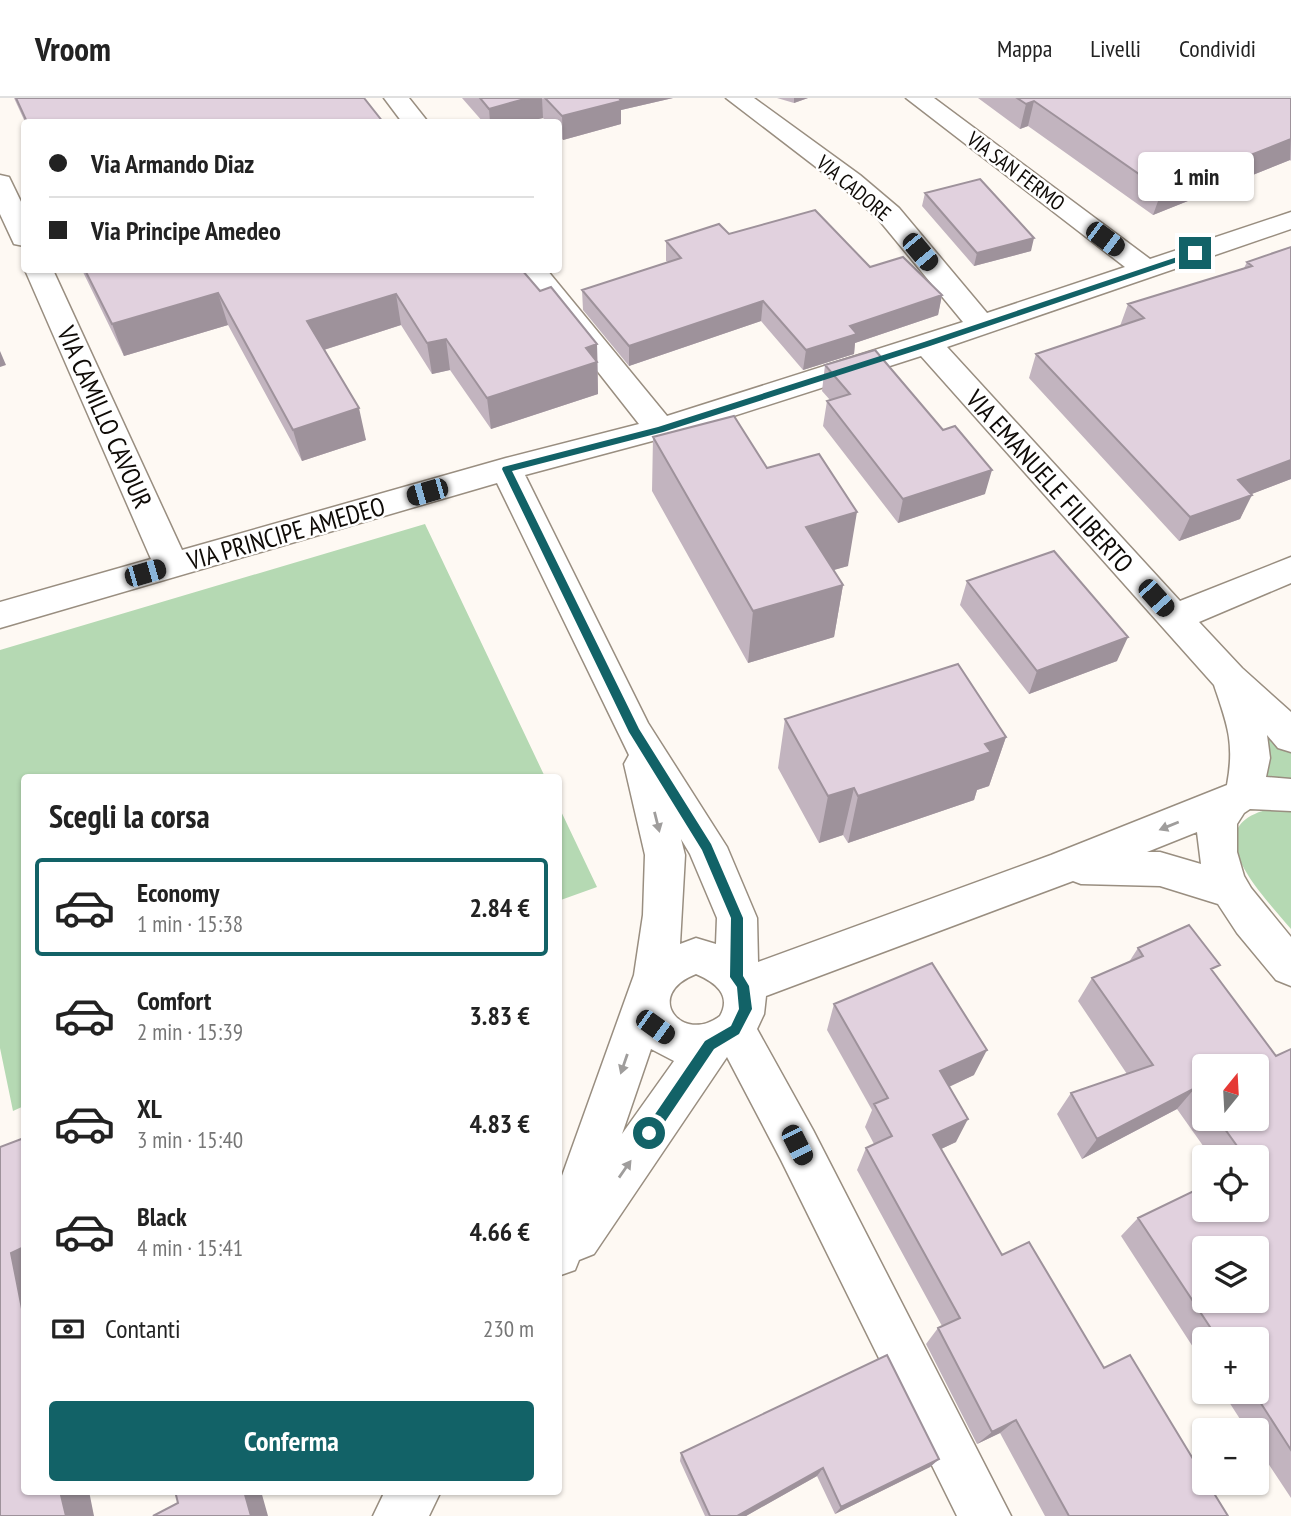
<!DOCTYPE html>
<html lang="it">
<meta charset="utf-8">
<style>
body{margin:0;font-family:"PT Sans Narrow",sans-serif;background:#f2f2f2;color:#222;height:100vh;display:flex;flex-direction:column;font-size:26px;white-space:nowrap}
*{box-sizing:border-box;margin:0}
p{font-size:23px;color:#767676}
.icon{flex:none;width:38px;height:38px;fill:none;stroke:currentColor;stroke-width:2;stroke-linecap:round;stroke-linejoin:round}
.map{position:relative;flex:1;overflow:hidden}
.sheet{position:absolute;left:21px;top:676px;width:541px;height:721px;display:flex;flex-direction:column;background:#fff;border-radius:7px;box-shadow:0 2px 5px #0004}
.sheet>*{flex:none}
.guide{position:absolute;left:21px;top:21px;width:541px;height:154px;border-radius:7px;box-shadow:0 2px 5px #0004;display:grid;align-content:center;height:154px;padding:0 28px;background:#fff}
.needle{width:46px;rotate:18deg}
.buttons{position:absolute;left:1192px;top:956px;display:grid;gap:14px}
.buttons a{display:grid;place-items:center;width:77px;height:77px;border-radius:7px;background:#fff;box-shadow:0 2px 5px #0004;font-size:35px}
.end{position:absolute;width:32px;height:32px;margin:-16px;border:9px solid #126267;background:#fff;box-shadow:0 0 0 4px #fff}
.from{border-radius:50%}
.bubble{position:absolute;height:49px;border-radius:7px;background:#fff;box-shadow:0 2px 5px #0004;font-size:23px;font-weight:600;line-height:49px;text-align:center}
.car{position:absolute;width:21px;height:42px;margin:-21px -10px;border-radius:9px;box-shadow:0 0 5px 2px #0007;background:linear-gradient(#222 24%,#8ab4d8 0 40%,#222 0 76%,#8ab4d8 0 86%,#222 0)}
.guide b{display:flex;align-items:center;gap:24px;height:66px;font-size:26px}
.guide b+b{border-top:2px solid #e0e0e0}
.guide i{width:18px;height:18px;background:#222}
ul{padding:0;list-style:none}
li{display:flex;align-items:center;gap:21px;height:98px;margin:0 14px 10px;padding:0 14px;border:4px solid transparent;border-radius:7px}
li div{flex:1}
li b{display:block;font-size:26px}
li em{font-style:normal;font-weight:600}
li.selected{border-color:#126267}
li>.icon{width:63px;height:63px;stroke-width:1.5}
h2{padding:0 28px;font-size:32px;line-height:84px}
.pay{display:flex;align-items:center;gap:18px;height:77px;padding:0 28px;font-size:26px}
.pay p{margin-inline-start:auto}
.action{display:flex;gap:14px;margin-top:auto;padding:14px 28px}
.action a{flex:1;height:80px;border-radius:7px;background:#126267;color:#fff;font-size:28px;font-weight:600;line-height:80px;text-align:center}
header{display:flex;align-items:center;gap:42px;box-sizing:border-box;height:98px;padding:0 35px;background:#fff;border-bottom:2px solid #e0e0e0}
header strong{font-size:33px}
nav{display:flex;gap:38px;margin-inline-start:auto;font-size:24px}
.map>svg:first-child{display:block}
.green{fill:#b5d9b3}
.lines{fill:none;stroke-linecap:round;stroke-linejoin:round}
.minor-casing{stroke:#998e80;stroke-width:3}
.minor{fill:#fff;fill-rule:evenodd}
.wall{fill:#c2b4bf;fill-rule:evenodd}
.shaded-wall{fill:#9e929b}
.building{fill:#e1d1de;stroke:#9e929b;stroke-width:2;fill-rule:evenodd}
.oneway{fill:#9f9d9c}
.route{fill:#126267}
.labels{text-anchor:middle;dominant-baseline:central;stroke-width:5;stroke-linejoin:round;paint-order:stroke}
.far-street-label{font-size:21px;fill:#0f0b07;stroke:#fff}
.street-label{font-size:26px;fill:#0f0b07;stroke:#fff}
</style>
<header>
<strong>Vroom</strong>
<nav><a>Mappa</a><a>Livelli</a><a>Condividi</a></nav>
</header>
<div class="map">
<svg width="1291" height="1418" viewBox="0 0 1291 1418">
<rect width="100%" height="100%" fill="#fef9f3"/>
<!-- green -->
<path class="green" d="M425,426L545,679H24V1008L13,1013L0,950V552Z
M1267,626L1291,653V685L1262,684Z
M558,707L597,789L558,803Z
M1275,710L1291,712V831C1263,797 1190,726 1275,710Z"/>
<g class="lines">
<defs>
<path id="minor" d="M384,0H409L428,24H402Z
M726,0H754L860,77L899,110L987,215L1125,169L906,0H934L1150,161L1291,114V131L947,249L1180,503L1291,459V485L1199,524L1242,570L1291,614V654L1278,650L1267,637L1270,660L1266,679L1291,681V713L1250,711L1244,715L1237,726V754L1244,778L1251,790L1291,839V888L1276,882L1237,835L1218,806L1160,788L1081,786L1073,783L766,898L764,916L757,931L813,1032L1011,1418H957L781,1062L727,959L594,1156L579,1162L575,1172L558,1178V1089L634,877L643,817L645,757L624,666L629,657L497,385L0,530V504L151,461L25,172H53L182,452L506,360L639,326L518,172H547L667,318L963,224L879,122L842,89ZM921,258L1214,587C1227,626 1235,644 1227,687L1051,757L758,864L757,820L727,749L648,625L525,377L671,338ZM1197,734L1201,766L1160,754H1147ZM681,741L690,756L717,820L716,846L696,840L680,846L685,757ZM696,876C715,884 732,897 720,918C682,947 642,897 696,876ZM651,951L674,963L622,1036Z
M0,77L9,79L24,110V148L14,146L0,116Z
M385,1393H441L429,1418H373Z"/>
</defs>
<!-- minor casing -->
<use href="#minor" class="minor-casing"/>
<!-- minor -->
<use href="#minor" class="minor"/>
</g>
<!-- wall -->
<path class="wall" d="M14,0H364L383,24H25Z
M462,0H673L621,12V26L563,42L558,36V24H547L543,20L525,24H483Z
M777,0H808L794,5Z
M978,0H1291V63L1290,62L1153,117L1028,28L1020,31Z
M925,95L1031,153L974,168L922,108Z
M729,136L870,169L942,197L938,217L855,245L854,256L803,272L761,223L629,268L583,212L582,192L668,164L666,163V143Z
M1291,149V381L1251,396L1240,421L1179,443L1029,280L1036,256L1120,228L1128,206L1244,170L1247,164Z
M82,172H522L540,193L597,246L598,296L491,331L450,272L432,276L401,227L324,252L366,342L302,363L228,227L124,258Z
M825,267L943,332L985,396L898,425L823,328L827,303L830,302L822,293Z
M653,339L767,370L848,468L833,472L843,487L834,539L748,565L652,393Z
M967,483L1117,563L1029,596L960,507Z
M785,621L1006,639L989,688L977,692L974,702L848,745L843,737L819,745L778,670Z
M1138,850L1214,875L1276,958L1291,951V1400L1256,1347V1332H1247L1222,1293H1256V1241H1204V1266L1121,1138L1138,1120L1204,1111L1256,1059H1211L1177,1011L1082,1061L1057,1016L1071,995L1127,976L1078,903L1092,880L1129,864ZM1204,968L1256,1020H1204Z
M834,906L974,977L949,989L956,1044L941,1051L1002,1157L1104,1270L1228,1418H1045L1000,1335L977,1346L926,1246L938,1230L942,1228L857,1072L866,1050L874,1046L865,1029L872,1012L827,932Z
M681,1355L939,1361L930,1369L835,1416L817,1378L746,1418H705L680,1363Z"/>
<!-- shaded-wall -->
<path class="shaded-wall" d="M528,0H542L543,20L525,24H490L489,11Z
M611,0H673L621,12V26L563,42L562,18Z
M794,0H808L794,5Z
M1034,3L1028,28L1020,31L1026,6Z
M1291,41L1290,62L1153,117L1162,92Z
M1034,140L1031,153L974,168L977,155Z
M218,195L228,227L124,258L112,226Z
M396,196L401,227L314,255L307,223Z
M942,197L938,217L855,245L854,256L803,272L806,252L850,228Z
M763,203L761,223L629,268V248Z
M446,241L450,272L432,276L427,245Z
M597,246L598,296L491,331L487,300L586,250Z
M0,253L6,267L0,269Z
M359,310L366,342L302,363L293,332Z
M1291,362V381L1226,406L1238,382Z
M992,372L985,396L898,425L903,401Z
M1252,397L1240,421L1179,443L1190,419Z
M857,414L848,468L799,482L806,429Z
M843,487L834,539L748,565L753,513Z
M1128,539L1117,563L1029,596L1037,573Z
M1006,639L989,688L977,692L974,702L848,745L858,698L985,646Z
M854,690L843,737L819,745L828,698Z
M987,952L974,977L929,998L940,973Z
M1195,990L1177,1011L1082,1061L1097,1041Z
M968,1021L956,1044L922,1060L933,1037Z
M24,1149V1221L11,1155Z
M1016,1322L1000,1335L977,1346L992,1334Z
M939,1361L930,1369L835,1416L841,1409Z
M823,1370L817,1378L746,1418H737Z
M60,1393H89L94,1418H66Z
M244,1393H261L268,1418H251Z"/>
<!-- building -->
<path class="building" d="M16,0H364L383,24H27Z
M480,0H528L489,11Z
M545,0H619L621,3L562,18Z
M1017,0H1291V41L1162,92L1034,3L1026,6Z
M980,81L1034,140L977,155L925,95Z
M815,112L870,169L903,159L942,197L850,228L857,236L806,252L763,203L629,248L582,192L681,160L666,143L719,126L729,136Z
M1291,149V362L1238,382L1252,397L1190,419L1036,256L1144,220L1128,206L1252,168L1247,164Z
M85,172H522L540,193L551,189L597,246L586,250L597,264L487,300L446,241L427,245L396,196L307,223L359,310L293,332L218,195L112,226Z
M875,252L943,332L955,328L992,372L903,401L827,303L850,296L825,267Z
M734,318L767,370L819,356L857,414L806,429L843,487L753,513L653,339Z
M1054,453L1128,539L1037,573L967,483Z
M958,566L1006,639L985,646L991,654L858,698L854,690L828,698L785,621Z
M1189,827L1220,867L1211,871L1276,958L1291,951V1352L1253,1293H1256V1241H1218L1138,1120L1204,1088V1111H1256V1059H1245L1217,1020H1256V968H1204V1001L1195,990L1097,1041L1071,995L1153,967L1092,880L1143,858L1138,850ZM1204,1150H1256V1202H1204Z
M932,865L987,952L940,973L968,1021L933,1037L1002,1157L1029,1144L1104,1270L1130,1257L1204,1379V1384H1207L1228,1418H1069L1016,1322L992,1334L938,1230L960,1220L866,1050L892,1038L874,1006L888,1000L834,906Z
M24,1040V1149L11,1155L24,1221V1393H60L66,1418H0V1049Z
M887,1257L939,1361L841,1409L823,1370L737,1418H710L681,1355Z
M175,1393H244L251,1418H153L178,1405Z"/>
<!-- one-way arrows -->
<defs><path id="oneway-solid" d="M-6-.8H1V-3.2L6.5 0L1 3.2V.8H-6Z" transform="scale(1.75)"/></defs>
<g class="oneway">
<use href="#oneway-solid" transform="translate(657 724) rotate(76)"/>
<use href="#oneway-solid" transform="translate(1169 728) rotate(158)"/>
<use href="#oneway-solid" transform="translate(624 966) rotate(109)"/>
<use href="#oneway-solid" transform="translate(625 1071) rotate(-55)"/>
</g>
<!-- route -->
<path class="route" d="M1195,153L1198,157L930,248L663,334L512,373L639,631L711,746L743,820V878L749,888L752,911L739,936L714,951L654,1040H645V1031L705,943L731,928L739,911L737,889L730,879L731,820L702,752L629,634L502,371L503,369L658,329L924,244Z"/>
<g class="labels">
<!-- far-street labels -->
<g class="far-street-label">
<text transform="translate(1016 73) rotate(37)">VIA SAN FERMO</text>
<text transform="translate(854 90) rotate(40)">VIA CADORE</text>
</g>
<!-- street labels -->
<g class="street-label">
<text transform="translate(105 319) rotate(66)">VIA CAMILLO CAVOUR</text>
<text transform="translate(1050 383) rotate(48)">VIA EMANUELE FILIBERTO</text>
<text transform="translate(286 435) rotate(-16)">VIA PRINCIPE AMEDEO</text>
</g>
</g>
</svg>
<div class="buttons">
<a><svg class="needle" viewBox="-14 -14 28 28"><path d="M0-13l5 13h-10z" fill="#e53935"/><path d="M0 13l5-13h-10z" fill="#767676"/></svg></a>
<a><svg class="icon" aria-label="locate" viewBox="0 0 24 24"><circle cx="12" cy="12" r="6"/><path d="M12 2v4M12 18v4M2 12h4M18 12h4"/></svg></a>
<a><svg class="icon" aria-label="layers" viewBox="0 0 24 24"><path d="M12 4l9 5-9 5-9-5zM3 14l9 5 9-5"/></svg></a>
<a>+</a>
<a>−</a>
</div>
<i class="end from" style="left:649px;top:1035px"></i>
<i class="end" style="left:1195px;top:155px"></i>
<div class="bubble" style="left:1138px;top:54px;width:116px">1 min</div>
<i class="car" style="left:1105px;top:141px;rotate:127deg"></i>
<i class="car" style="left:920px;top:154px;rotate:140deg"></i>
<i class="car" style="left:427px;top:394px;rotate:254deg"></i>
<i class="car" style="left:145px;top:475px;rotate:74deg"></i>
<i class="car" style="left:1156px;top:500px;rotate:138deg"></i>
<i class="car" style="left:655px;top:929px;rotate:126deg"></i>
<i class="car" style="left:797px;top:1047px;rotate:153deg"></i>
<div class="guide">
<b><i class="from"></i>Via Armando Diaz</b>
<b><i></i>Via Principe Amedeo</b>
</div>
<section class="sheet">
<h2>Scegli la corsa</h2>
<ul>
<li class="selected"><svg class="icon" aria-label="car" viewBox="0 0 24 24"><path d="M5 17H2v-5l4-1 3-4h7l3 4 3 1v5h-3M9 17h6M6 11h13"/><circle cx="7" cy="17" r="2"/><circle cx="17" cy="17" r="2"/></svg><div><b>Economy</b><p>1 min · 15:38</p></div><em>2.84 €</em></li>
<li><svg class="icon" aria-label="car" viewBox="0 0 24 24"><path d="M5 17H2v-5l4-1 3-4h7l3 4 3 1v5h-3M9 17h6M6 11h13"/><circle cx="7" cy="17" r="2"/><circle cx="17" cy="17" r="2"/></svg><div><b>Comfort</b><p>2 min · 15:39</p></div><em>3.83 €</em></li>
<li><svg class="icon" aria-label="car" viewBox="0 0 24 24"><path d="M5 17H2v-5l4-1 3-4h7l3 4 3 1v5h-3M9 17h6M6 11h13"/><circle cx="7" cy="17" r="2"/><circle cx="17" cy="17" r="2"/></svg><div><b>XL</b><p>3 min · 15:40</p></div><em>4.83 €</em></li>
<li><svg class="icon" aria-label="car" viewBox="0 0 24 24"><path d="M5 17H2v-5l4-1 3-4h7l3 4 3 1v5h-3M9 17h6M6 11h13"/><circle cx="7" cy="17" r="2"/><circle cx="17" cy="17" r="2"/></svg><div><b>Black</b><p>4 min · 15:41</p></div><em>4.66 €</em></li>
</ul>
<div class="pay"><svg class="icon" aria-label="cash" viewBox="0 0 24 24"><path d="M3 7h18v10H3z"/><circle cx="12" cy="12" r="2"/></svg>Contanti<p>230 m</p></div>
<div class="action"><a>Conferma</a></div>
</section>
</div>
